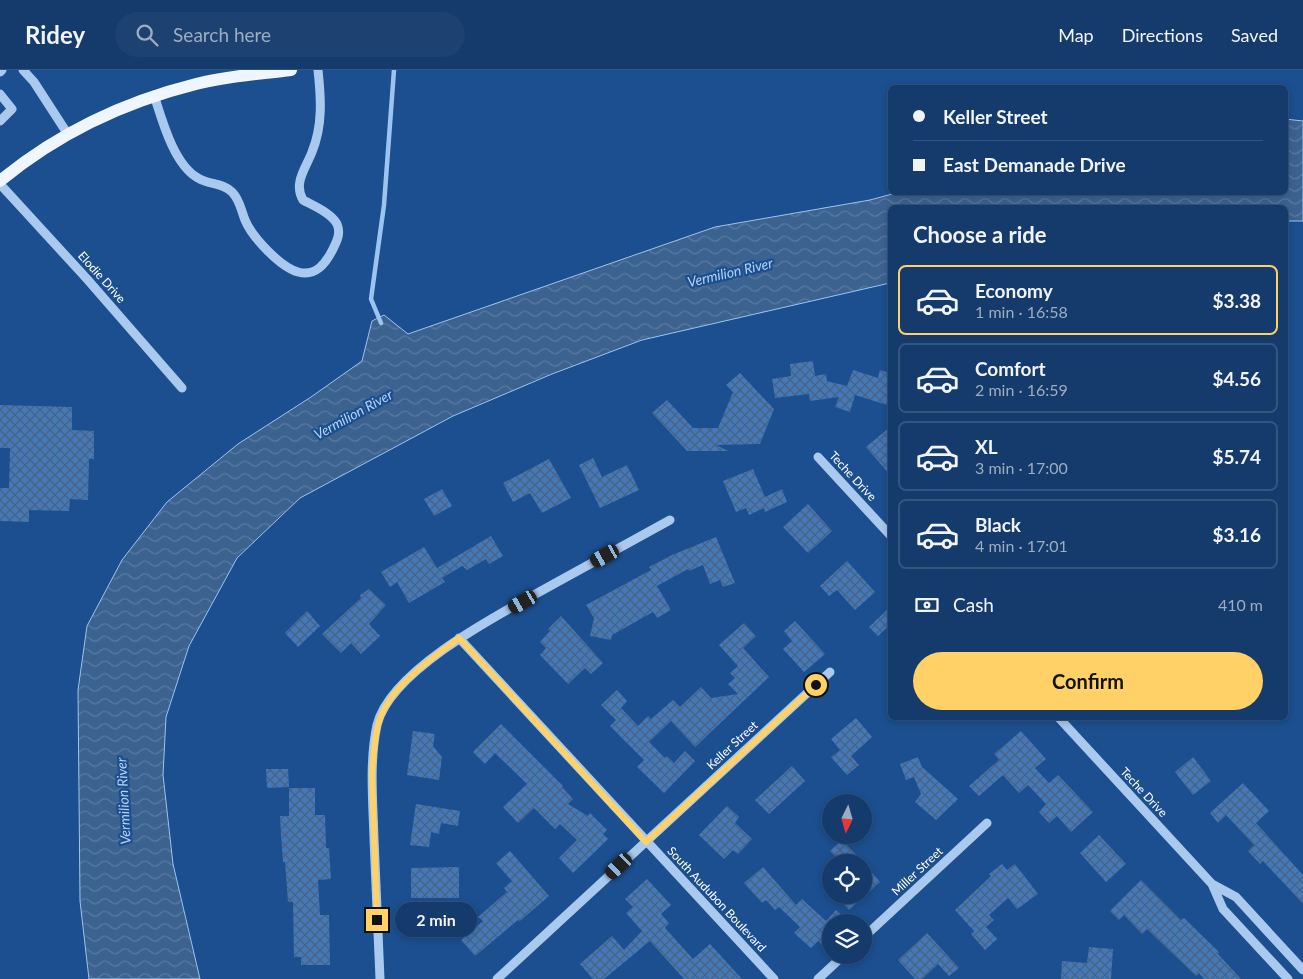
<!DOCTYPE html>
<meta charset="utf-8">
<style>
body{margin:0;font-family:Lato,sans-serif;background:#1d4271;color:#f1f3f6;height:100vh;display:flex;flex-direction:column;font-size:19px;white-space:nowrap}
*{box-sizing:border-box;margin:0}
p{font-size:16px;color:#9dadc1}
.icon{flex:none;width:28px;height:28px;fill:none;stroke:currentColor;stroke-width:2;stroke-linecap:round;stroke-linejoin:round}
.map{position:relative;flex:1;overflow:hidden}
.side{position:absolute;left:888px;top:135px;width:400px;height:515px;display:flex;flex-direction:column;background:#143b6b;border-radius:8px;box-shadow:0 2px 8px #0003,0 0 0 1px #33557e}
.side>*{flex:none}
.top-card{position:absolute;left:888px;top:15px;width:400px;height:110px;border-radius:8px;box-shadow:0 2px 8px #0003,0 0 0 1px #33557e;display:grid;align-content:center;height:110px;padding:0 25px;background:#143b6b}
.needle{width:32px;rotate:185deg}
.fabs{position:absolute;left:822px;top:724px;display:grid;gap:10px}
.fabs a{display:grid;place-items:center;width:50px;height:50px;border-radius:50%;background:#143b6b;box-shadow:0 2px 8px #0003,0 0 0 1px #33557e;font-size:25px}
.end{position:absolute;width:22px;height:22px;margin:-11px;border:6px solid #ffd166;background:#111;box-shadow:0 0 0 2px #111}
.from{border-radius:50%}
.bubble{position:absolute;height:35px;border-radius:18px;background:#143b6b;box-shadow:0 2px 8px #0003,0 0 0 1px #33557e;font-size:16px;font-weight:700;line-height:35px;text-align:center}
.car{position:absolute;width:15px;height:30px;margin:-15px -8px;border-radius:6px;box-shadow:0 0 4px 1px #0007;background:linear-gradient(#222 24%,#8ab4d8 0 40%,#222 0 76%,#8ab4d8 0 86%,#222 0)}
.top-card b{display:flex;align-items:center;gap:18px;height:48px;font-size:19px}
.top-card b+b{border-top:1px solid #33557e}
.top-card i{width:12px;height:12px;background:#f1f3f6}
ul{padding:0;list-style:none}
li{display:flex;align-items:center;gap:15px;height:70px;margin:0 10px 8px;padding:0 15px;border:2px solid #33557e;border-radius:8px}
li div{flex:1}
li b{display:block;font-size:19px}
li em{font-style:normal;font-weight:700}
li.active{border-color:#ffd166}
li>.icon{width:45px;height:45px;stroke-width:1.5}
h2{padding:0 25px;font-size:22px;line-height:60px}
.pay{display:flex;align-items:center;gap:12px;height:55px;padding:0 25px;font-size:19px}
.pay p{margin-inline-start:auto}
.primary-button{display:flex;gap:10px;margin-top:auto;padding:10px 25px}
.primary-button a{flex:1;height:58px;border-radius:30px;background:#ffd166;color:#111;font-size:20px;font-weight:700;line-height:58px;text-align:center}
header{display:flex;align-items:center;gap:30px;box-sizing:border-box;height:70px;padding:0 25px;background:#143b6b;border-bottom:1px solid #33557e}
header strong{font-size:24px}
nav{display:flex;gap:28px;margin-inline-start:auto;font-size:18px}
.search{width:350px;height:45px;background:#1d4271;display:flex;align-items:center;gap:12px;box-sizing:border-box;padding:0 18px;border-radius:28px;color:#9dadc1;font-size:19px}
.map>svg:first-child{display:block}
.water{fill:url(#water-waves);stroke:#9cc4f0}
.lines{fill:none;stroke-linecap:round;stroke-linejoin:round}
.stream{stroke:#9cc4f0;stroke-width:4.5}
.building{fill:url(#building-cross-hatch)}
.minor{stroke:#a9c9ee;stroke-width:9}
.major{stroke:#f0f6ff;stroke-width:12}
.route{stroke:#ffd166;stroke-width:6}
.labels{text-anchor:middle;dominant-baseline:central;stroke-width:4.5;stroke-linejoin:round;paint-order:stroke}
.street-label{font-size:12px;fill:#fff;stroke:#1b4f8f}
.water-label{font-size:14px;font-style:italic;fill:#b5d3f5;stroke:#1b4f8f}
</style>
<header>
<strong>Ridey</strong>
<div class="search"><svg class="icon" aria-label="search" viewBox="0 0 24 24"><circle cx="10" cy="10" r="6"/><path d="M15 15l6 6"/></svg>Search here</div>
<nav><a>Map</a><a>Directions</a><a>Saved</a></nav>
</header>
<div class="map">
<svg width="1303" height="909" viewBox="0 0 1303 909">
<defs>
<pattern id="water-waves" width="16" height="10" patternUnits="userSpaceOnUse" patternTransform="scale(1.25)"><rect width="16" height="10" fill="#3c6290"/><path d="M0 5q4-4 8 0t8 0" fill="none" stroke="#597aa1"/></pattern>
<pattern id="building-cross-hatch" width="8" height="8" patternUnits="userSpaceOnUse" patternTransform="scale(1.25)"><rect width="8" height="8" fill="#4478b7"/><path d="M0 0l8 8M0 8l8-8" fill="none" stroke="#486282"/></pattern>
</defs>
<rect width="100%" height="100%" fill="#1b4f8f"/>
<!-- water -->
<path class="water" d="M1285,49L1303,51V151H1285V138H890V213L642,270L552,304L453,346L300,428L237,488L189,576L166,647L163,705L173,794L200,909H89L80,831L78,620L87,556L122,490L167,432L238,374L311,327L362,291L372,251L384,245L408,264L715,157L870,130L896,123L1285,122Z"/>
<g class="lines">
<!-- stream -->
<path class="stream" d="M381,253L371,229L384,135L394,0"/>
</g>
<!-- building -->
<path class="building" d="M813,291L815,306L826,304L827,311L847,316L853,300L878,308L880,300L890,303V324L887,335L855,325L850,342L835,337L839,327L810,331L809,324L775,328L772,309L791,306L790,294Z
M740,303L774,339L760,374L716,375L728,381H687L652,343L667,330L693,358H718L733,322L726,315Z
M0,335L72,337V360L94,361V389H89L88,430L70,429L69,441L29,440V452L0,451V418H9L10,378H0Z
M890,357V405L866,377Z
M593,388L602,407L627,395L639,420L600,438L579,395Z
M549,389L571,428L542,443L530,423L513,432L503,413Z
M753,399L765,427L782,419L787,432L765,442L764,438L749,445L746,438L736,442L723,411Z
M442,419L452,436L434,446L424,429Z
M808,434L832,461L808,483L783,457Z
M491,466L503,486L489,494L486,489L467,500L462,496L442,508L445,512L409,533L397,512L390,517L381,502L424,477L437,498Z
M716,467L735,513L723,517L720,510L710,514L703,495L689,501L688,499L657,516L671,540L657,548L653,542L612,565L611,570L590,566L594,548L586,535L651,500L649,497L672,485Z
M847,491L875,522L855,540L837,520L829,526L820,516Z
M369,519L386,535L369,554L380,566L361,584L351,573L341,583L322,564L361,528L360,525Z
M890,537V555L878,566L869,557Z
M307,541L320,556L298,577L285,563Z
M561,546L603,593L591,604L585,598L568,614L540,585L546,578L540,572L550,561L548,559Z
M795,551L825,584L804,602L783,579L792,571L784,561Z
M744,553L756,566L743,578L769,607L695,677L671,651L649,672L665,688L667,686L674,693L685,681L695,691L664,723L637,697L644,690L610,656L616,650L601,635L617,620L627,631L621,638L638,656L648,646L651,649L673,630L680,637L701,617L711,628L738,624L728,614L735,608L730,603L738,596L719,575Z
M856,648L872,667L851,686L859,695L847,705L831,687L840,680L831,669Z
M501,654L563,716L562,717L573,729L568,734L588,746L590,743L607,760L603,764L608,769L573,803L559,788L577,770L560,754L555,759L534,738L518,753L503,737L527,714L495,683L485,694L473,682Z
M413,661L435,664L433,676L442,687L439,710L407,705Z
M1021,661L1046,689L1035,698L1049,713L1058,705L1093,742L1071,762L1057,746L1049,753L1039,742L1046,734L1028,715L1019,723L1003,705L979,726L969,716L999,690L994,684Z
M918,687L922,697L958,729L936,750L915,732L921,724L914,707L906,710L900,694Z
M1193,687L1211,711L1193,725L1175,702Z
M792,696L805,711L769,744L755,730Z
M266,699H288L289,717L267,718Z
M1243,713L1269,741L1256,753L1303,805V834L1263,791L1260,794L1248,781L1254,775L1226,745L1218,753L1210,743Z
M289,718H315V745H325L326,778H329L331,809L318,810L320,845H329L330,895H301V887H294L293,832H288L285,792H283L281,765L280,746H289Z
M416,734L460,741L458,756L441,753L439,764L431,762L429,777L410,775Z
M727,736L739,747L735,753L752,769L738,784L733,780L724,789L699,765Z
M1099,765L1126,794L1106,812L1080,783Z
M842,770L863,792H840L830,781Z
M510,781L549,826L520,851L518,850L475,886L461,870L483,851L478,847L507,822L504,818L512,811L496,793Z
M864,793L880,812L849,840L835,825H864Z
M1002,794L1007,800L1015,794L1038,824L1017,839L1008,828L989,845L994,850L986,857L997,869L985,880L971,864L974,861L955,840L991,806L989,804Z
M459,797V828H411V798Z
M763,797L796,835L802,829L826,851L836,840L849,852H827L831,856V872L826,878L818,871L811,878L794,863L800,857L779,837L775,840L766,830L762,833L744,813Z
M647,809L671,835L661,844L669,853L665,858L693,889L710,874L742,909H684L650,871L604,909H593L580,894L612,866L624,880L642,861L626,843L633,837L625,829Z
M1141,810L1181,850L1184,848L1219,882L1218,884L1241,909H1204L1199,903L1196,906L1147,859L1142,864L1124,845L1119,850L1110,841Z
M927,863L959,898L949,906L938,894L922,909H915L898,890Z
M1089,877L1113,879L1111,909H1061L1062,891L1087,893Z"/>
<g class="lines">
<!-- minor -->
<path class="minor" d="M23,0L34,12L67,63
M0,2L2,0
M0,24L12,39L0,51
M154,25C162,50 174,95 198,108C209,115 222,112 232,122C240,130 241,140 245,150C252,167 280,197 298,202C316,207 326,193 333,179C337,171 341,163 337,154C331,143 314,136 303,130C293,113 306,98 312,82C323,55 321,28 318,0
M0,114L87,209L182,318
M818,387L890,465
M459,568L774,909
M1059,648L1212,814L1223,839L1288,909
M1212,814L1236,827L1303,900
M864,867L987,753
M380,909C378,862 376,816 374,769C373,732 369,692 377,655C391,597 511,538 561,510C597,490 634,470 670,450
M497,909L830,602
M818,909L844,885"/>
<!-- major -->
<path class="major" d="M0,111C58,63 124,32 196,14C227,6 259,4 291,0"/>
</g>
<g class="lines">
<!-- route -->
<path class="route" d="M377,850L372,705C373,688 374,671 378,655C387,618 431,589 459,568L646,772L816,615"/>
</g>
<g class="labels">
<!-- street labels -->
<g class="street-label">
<text transform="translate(102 207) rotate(48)">Elodie Drive</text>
<text transform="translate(853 406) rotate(47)">Teche Drive</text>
<text transform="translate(732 675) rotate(-43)">Keller Street</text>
<text transform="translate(1144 722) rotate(47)">Teche Drive</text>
<text transform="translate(917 801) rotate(-43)">Miller Street</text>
<text transform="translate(717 829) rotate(47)">South Audubon Boulevard</text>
</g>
<!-- water labels -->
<g class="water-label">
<text transform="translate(730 202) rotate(-13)">Vermilion River</text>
<text transform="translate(353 344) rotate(-29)">Vermilion River</text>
<text transform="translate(123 731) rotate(-93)">Vermilion River</text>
</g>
</g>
</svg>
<div class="fabs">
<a><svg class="needle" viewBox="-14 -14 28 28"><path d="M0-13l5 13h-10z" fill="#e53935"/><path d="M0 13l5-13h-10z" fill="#9dadc1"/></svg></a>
<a><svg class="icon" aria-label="locate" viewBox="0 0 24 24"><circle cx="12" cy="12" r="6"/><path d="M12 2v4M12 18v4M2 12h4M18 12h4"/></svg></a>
<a><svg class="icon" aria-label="layers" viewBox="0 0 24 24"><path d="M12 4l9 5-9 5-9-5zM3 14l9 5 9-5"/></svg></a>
</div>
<i class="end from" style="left:816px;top:615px"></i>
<i class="end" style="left:377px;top:850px"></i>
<div class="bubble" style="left:395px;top:832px;width:82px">2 min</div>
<i class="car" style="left:605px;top:486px;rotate:241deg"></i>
<i class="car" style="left:523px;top:532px;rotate:240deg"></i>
<i class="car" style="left:619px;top:796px;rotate:227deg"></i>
<div class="top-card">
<b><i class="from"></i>Keller Street</b>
<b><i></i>East Demanade Drive</b>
</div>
<section class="side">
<h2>Choose a ride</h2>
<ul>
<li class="active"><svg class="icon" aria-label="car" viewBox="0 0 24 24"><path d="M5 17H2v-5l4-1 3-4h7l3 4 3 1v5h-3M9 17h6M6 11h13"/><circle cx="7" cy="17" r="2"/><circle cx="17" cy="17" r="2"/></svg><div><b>Economy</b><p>1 min · 16:58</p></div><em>$3.38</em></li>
<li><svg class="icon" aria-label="car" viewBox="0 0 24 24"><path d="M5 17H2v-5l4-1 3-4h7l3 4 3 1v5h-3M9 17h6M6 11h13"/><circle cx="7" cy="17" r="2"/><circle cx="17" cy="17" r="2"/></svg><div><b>Comfort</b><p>2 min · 16:59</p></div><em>$4.56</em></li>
<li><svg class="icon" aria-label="car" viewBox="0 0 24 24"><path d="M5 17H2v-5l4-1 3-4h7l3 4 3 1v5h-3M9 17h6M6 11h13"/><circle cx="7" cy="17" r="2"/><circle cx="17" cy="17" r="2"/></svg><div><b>XL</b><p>3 min · 17:00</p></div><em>$5.74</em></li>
<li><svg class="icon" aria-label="car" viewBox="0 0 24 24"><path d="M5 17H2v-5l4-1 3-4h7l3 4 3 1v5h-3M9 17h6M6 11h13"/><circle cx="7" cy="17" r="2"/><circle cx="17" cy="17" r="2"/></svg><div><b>Black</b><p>4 min · 17:01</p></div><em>$3.16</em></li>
</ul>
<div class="pay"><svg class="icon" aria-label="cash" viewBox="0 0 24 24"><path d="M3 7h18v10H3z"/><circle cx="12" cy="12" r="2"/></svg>Cash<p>410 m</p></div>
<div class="primary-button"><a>Confirm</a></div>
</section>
</div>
